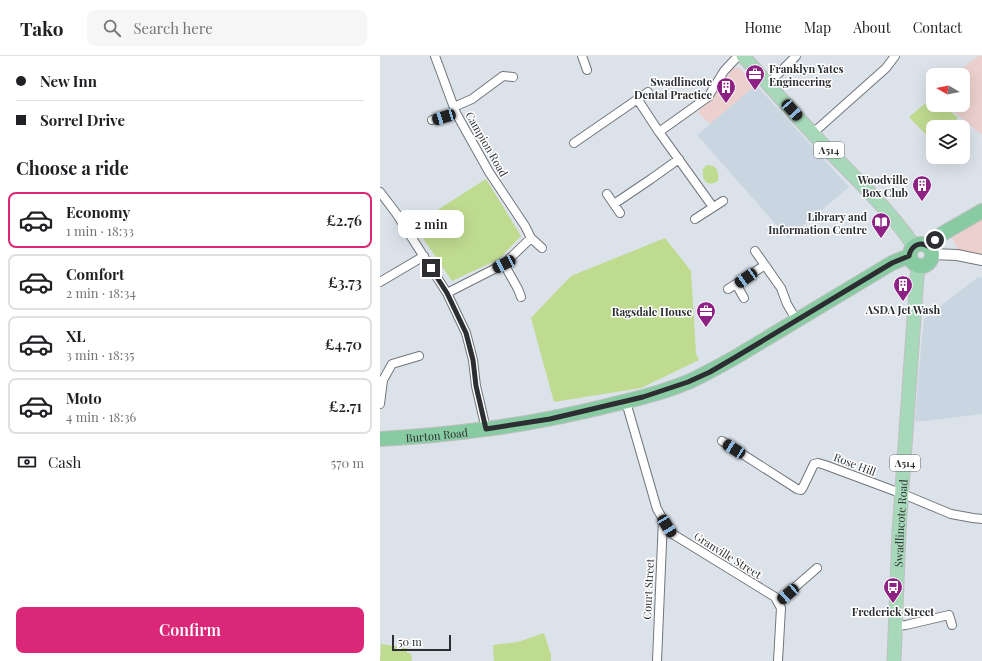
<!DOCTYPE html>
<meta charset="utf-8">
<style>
body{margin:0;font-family:"Playfair Display",serif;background:#f6f6f6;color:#202124;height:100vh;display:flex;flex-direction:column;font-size:15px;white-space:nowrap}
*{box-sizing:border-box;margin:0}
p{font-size:13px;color:#757577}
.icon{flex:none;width:22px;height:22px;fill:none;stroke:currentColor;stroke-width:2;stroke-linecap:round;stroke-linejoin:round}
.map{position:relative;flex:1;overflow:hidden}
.sheet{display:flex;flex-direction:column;background:#fff;width:380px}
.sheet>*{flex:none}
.banner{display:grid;align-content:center;height:88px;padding:0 16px;background:#fff}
.needle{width:26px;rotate:279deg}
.controls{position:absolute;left:546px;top:12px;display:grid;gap:8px}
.controls a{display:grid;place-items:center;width:44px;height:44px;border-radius:8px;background:#fff;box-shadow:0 4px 16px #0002;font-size:20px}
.scale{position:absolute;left:12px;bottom:10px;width:59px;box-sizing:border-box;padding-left:4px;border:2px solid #2c2e31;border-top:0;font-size:11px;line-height:14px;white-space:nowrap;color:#2c2e31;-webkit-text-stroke:3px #fff;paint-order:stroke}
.end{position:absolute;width:18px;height:18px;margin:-9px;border:5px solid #2c2e31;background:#fff;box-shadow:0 0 0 2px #fff}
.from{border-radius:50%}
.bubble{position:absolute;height:28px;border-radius:8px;background:#fff;box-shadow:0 4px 16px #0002;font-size:13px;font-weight:600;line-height:28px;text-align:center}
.car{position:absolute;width:12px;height:24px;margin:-12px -6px;border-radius:5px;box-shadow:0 0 3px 1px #0007;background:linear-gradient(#222 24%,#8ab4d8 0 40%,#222 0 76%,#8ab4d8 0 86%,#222 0)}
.banner b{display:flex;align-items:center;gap:14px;height:38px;font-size:15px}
.banner b+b{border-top:1px solid #e0e0e0}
.banner i{width:10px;height:10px;background:#202124}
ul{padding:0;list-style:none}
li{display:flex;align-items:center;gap:12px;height:56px;margin:0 8px 6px;padding:0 8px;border:2px solid #e0e0e0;border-radius:8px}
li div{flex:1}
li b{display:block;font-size:15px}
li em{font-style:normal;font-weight:600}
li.selected{border-color:#db2777}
li>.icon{width:36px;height:36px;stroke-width:1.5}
h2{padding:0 16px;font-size:18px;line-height:48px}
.pay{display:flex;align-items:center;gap:10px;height:44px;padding:0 16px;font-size:15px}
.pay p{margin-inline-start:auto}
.primary-button{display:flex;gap:8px;margin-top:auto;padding:8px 16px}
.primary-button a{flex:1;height:46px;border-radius:8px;background:#db2777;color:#fff;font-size:16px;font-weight:600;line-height:46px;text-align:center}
header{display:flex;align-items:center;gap:24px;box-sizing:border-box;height:56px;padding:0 20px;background:#fff;border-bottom:1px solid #e0e0e0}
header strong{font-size:19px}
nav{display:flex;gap:22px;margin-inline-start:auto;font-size:14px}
.search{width:280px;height:36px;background:#f6f6f6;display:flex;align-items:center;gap:10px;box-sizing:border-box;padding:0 14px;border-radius:8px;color:#757577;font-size:15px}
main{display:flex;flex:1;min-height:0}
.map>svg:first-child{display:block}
.commercial{fill:#ebd0cd}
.built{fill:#c9d5e0}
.green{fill:#bfdb8f}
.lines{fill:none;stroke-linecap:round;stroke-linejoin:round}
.minor-casing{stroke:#70767c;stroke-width:10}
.tertiary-casing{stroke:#70767c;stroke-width:12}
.primary-casing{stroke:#c0c0c1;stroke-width:15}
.trunk-casing{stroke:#c0c0c1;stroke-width:16}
.minor{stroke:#fff;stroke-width:8}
.tertiary{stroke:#fff;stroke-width:10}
.primary{stroke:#a6d8b9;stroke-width:13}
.trunk{stroke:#88cba2;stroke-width:14}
.route{stroke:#2c2e31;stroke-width:5}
.labels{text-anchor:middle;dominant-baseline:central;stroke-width:3;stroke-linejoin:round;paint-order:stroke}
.shield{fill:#fff;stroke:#6b6d6f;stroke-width:1}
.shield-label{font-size:10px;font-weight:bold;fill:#2c2e31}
.poi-label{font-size:11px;font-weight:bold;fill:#2c2e31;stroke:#fff;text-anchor:end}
.street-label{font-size:11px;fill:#2c2e31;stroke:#fff}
</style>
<header>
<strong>Tako</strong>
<div class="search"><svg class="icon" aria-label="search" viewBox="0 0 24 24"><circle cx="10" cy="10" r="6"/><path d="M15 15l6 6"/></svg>Search here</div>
<nav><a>Home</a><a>Map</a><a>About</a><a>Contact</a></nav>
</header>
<main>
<section class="sheet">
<div class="banner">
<b><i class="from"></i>New Inn</b>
<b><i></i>Sorrel Drive</b>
</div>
<h2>Choose a ride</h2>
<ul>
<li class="selected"><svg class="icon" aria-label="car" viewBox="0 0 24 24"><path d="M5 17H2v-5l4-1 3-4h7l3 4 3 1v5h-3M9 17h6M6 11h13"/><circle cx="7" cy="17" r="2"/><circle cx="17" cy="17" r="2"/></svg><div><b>Economy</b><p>1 min · 18:33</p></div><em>£2.76</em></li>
<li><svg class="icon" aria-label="car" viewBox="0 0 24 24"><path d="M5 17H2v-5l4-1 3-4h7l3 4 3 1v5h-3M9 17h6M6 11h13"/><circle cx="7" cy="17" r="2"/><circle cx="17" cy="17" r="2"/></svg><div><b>Comfort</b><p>2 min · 18:34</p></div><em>£3.73</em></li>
<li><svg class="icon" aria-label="car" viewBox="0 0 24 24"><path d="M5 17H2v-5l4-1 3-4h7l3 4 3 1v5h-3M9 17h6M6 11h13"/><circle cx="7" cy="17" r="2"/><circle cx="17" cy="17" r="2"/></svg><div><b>XL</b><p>3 min · 18:35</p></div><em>£4.70</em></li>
<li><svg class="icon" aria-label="car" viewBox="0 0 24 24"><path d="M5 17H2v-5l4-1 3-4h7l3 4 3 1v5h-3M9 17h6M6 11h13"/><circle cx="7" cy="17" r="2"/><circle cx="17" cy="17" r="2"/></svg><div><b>Moto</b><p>4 min · 18:36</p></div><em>£2.71</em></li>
</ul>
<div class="pay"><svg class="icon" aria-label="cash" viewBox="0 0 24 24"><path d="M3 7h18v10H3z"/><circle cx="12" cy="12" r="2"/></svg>Cash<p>570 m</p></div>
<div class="primary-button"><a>Confirm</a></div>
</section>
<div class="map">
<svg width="602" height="605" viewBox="0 0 602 605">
<rect width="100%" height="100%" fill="#dbe2e9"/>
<!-- commercial -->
<path class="commercial" d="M599,0H602V79L566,49H583V19H572Z
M353,12H359L376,29L330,68L318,56L333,41Z
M602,163V200L579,195L572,182Z"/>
<!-- built -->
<path class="built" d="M376,29L469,131L408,182L317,79Z
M598,221L602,222V358L535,366L539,313L544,263Z"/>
<!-- green -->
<path class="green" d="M553,41V49H563L578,62L568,71H553V86L529,61Z
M327,109C337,109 339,115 338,125C326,132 322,124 323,113Z
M106,123L141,180L119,203L72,225L34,169Z
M285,182L311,215L316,298L319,304L261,332L174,346L151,262L191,220Z
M164,577L171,599V605H114L113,589L138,586Z
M1,588L27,592V597H31L32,605H0Z"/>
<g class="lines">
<defs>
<path id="minor" d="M55,0L76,57L109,116L145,170L151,182L162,192
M202,0L207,14
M388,28L416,0
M258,44L279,76L333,151
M74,51L92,43L123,20L133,21
M52,64L76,57
M279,76L328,41L344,15L358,0
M433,77L506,12L515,0
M194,87L268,36
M0,136L16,157L67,237L86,277L93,304L96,330L106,373
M227,138L240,157
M234,148L271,123L299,103
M315,163L343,145
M375,195L401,232L407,248L417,265
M124,208L138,233L141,241
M0,226L44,200
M356,228L364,242
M348,233L356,228L385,209
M67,237L124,208L151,182
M246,346L277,453L291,477L395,541L401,552L398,605
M0,348L3,324L12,308L39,300
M342,385L417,433L421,434L423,431L434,408L438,407L445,409L523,438L571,458L593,462L602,463
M398,546L437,512
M516,570L526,569L569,559L572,569
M277,605L283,463"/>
<path id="tertiary" d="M552,198L577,199L602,204"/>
<g id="primary">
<path d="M363,0C393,33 422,67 453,99C481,128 511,156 534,190"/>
<path id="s1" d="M514,605L519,475L537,220L539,210"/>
</g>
<g id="trunk">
<circle cx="541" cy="199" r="11"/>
<path d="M548,190L562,178L602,155"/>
<path id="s2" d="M0,383C35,381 70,378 105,373C140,369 175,362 210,354C243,346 277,339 308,326C324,319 339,310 354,302L512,207L529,200"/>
</g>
</defs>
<!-- minor casing -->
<use href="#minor" class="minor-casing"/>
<!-- tertiary casing -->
<use href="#tertiary" class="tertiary-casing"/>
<!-- primary casing -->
<use href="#primary" class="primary-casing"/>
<!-- trunk casing -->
<use href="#trunk" class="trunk-casing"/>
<!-- minor -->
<use href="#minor" class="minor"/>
<!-- tertiary -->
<use href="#tertiary" class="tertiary"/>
<!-- primary -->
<use href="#primary" class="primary"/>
<!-- trunk -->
<use href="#trunk" class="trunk"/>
</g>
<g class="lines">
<!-- route -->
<path class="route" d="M51,212L67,237L86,277L93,304L96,330L106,373L170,363L263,341L308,326L330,316L354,302L512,207L529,200C531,190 539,185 548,190L555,184"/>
</g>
<!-- icons -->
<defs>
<symbol id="office-pin" viewBox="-11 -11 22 30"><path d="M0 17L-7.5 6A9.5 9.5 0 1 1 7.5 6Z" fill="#8e2184" stroke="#fff"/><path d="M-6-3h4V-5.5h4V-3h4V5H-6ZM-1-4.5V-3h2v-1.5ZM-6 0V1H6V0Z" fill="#fff"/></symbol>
<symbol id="building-pin" viewBox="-11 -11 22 30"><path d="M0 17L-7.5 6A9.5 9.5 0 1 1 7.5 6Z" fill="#8e2184" stroke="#fff"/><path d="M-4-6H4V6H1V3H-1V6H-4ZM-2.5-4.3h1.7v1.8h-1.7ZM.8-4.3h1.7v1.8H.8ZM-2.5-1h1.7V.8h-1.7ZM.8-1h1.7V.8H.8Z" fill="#fff"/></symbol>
<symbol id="library-pin" viewBox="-11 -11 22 30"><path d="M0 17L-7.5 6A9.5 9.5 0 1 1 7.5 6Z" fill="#8e2184" stroke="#fff"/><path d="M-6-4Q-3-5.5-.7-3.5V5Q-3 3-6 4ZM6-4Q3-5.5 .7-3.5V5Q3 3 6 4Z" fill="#fff"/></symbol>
<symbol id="bus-pin" viewBox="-11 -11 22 30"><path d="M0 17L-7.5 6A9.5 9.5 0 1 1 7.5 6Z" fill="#8e2184" stroke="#fff"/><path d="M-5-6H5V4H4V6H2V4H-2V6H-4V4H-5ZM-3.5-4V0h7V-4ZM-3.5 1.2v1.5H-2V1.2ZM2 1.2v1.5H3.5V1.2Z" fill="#fff"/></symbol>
</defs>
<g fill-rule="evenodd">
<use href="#office-pin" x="364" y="7" width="22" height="30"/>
<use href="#building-pin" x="335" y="20" width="22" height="30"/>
<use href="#building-pin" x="531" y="118" width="22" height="30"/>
<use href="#library-pin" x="490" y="155" width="22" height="30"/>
<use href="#building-pin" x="512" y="218" width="22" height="30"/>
<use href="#office-pin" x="315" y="244" width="22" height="30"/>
<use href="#bus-pin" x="502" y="520" width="22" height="30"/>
</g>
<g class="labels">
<!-- shield labels -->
<g class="shield">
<rect x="434" y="86" width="30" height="16" rx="3"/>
<rect x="510" y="399" width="30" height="16" rx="3"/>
</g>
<g class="shield-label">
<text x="449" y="94">A514</text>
<text x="525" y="407">A514</text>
</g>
<!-- poi labels -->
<g class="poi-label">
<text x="389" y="12" text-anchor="start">Franklyn Yates<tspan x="389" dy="13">Engineering</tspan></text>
<text x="332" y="25">Swadlincote<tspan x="332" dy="13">Dental Practice</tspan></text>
<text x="528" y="123">Woodville<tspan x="528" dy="13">Box Club</tspan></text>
<text x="487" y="160">Library and<tspan x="487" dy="13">Information Centre</tspan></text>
<text x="523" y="253" text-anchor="middle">ASDA Jet Wash</text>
<text x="312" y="255">Ragsdale House</text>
<text x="513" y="555" text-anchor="middle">Frederick Street</text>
</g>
<!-- street labels -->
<g class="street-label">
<text transform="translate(107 88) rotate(60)">Campion Road</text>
<text stroke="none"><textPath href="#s2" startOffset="57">Burton Road</textPath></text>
<text transform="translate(475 408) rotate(21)">Rose Hill</text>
<text stroke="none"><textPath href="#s1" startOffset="138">Swadlincote Road</textPath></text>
<text transform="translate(348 499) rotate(32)">Granville Street</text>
<text transform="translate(268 533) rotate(-87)">Court Street</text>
</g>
</g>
</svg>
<div class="controls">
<a><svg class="needle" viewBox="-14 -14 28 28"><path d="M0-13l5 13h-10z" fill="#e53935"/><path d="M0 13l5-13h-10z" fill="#757577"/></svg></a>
<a><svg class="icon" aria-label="layers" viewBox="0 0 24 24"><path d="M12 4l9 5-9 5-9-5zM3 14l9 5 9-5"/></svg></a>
</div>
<div class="scale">50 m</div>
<i class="end from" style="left:555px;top:184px"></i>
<i class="end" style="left:51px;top:212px"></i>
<div class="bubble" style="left:18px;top:154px;width:66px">2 min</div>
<i class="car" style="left:412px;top:54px;rotate:138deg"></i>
<i class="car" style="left:64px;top:61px;rotate:253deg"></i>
<i class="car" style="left:124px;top:208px;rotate:243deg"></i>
<i class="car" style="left:366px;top:222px;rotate:236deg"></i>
<i class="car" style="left:354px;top:393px;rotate:303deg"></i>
<i class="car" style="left:287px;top:470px;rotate:148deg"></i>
<i class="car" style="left:408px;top:538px;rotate:229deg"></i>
</div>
</main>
